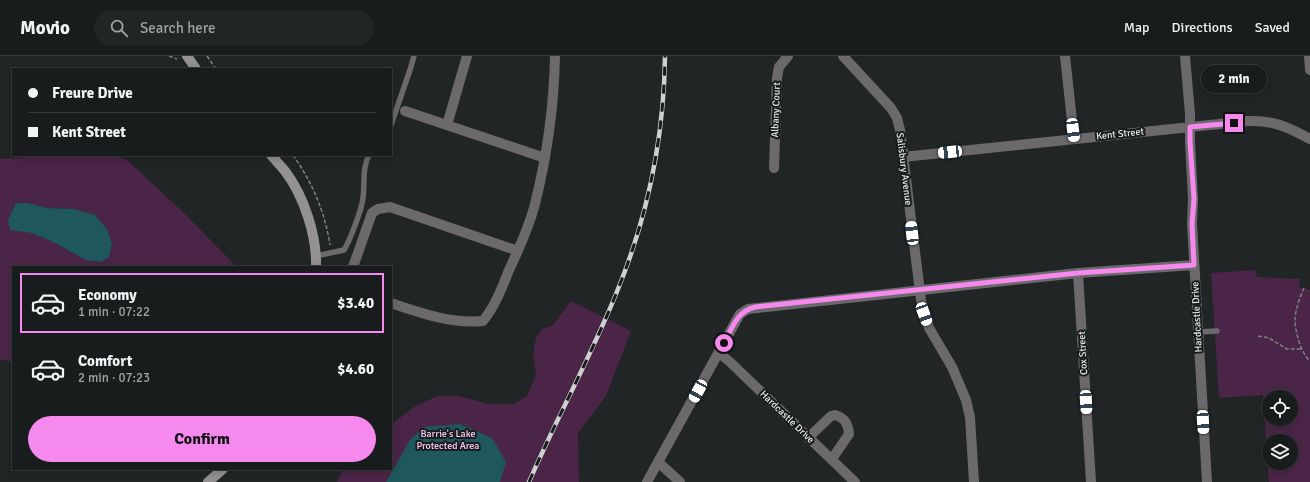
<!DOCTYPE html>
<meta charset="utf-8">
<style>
body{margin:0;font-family:Signika,sans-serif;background:#222525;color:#f1f3f6;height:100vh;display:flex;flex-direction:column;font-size:15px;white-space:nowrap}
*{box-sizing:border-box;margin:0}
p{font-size:13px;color:#9fa1a3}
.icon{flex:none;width:22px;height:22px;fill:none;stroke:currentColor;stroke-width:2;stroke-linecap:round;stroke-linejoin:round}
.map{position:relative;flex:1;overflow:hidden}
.panel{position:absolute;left:12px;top:210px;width:380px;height:204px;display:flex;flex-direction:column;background:#191c1c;border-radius:0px;box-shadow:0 2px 10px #0003,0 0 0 1px #373a3b}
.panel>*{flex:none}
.banner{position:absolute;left:12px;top:12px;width:380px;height:88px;border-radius:0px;box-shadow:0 2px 10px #0003,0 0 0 1px #373a3b;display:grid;align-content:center;height:88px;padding:0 16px;background:#191c1c}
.buttons{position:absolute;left:1262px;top:334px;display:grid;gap:8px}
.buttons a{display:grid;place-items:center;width:36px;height:36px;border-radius:50%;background:#191c1c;box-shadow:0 2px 10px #0003,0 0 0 1px #373a3b;font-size:20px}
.end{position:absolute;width:18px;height:18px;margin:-9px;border:5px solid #f689ee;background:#111;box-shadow:0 0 0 2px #111}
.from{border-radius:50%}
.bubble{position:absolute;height:28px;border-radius:14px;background:#191c1c;box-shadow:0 2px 10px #0003,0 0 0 1px #373a3b;font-size:13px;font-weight:700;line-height:28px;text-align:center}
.car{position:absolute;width:12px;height:24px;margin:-12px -6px;border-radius:5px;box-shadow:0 0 3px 1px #0007;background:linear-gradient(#fff 24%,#345 0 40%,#fff 0 76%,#345 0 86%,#fff 0)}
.banner b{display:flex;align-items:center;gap:14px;height:38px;font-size:15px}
.banner b+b{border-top:1px solid #373a3b}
.banner i{width:10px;height:10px;background:#f1f3f6}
ul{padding:7px 0 0;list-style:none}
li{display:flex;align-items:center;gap:12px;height:60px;margin:0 8px 6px;padding:0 8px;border:2px solid transparent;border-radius:0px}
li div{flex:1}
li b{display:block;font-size:15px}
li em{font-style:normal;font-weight:700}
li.active{border-color:#f689ee}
li>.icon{width:36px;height:36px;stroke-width:1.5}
.cta{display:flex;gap:8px;margin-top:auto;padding:8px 16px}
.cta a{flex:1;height:46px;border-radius:24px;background:#f689ee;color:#111;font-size:16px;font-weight:700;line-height:46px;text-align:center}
header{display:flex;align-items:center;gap:24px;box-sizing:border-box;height:56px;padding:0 20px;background:#191c1c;border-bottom:1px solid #373a3b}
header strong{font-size:19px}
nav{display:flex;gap:22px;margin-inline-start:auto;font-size:14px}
.search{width:280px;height:36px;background:#222525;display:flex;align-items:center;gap:10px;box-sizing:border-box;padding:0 14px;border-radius:22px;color:#9fa1a3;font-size:15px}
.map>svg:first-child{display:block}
.green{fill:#4a2547;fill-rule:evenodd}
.water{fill:#1e575c}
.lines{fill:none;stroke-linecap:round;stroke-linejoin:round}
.path{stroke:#7e8181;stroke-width:1.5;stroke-dasharray:4 2;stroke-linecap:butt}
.lane{stroke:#6b696b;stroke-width:5.5}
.street{stroke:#6b696b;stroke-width:10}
.secondary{stroke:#939193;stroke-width:10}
.rail-casing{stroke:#cfd1d1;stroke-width:4.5}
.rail{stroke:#181b1b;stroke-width:3;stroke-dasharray:9;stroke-linecap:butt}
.route{stroke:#f689ee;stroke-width:5}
.labels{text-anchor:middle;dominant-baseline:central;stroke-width:4;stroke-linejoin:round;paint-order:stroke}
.street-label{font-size:10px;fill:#e8eaea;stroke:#181b1b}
.park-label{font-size:10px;fill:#ffcff9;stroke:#181b1b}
</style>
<header>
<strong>Movio</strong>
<div class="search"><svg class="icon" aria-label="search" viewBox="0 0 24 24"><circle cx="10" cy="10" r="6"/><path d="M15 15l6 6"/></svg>Search here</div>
<nav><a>Map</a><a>Directions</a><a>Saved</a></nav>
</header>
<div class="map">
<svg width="1310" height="426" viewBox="0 0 1310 426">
<rect width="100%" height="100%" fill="#212525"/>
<!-- green -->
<path class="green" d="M57,99H114L127,104L182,155L237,211H13V307L7,304H0V103ZM28,147L47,152L74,153L95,159L107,173L112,188L109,201L86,204L53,186L32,177Z
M1255,214L1257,221L1300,223L1299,232L1310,233V426H1269L1263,339L1219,342L1211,217ZM1269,341H1291V363H1269ZM1269,385H1291V407H1269Z
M571,245L631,275L606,340L578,377L579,426H337L343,413H391V368L396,365L414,351L437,340H459L488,348H514L527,340L536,319L533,297L536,282L542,273L552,270Z"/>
<!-- water -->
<path class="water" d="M16,147H28L47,152L74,153L95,159L107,173L112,188L109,201L101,206L86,204L53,186L32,177L10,174L8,164Z
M460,368L492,382L506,406L500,426H386L410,384L424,371Z"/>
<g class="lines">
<!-- path -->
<path class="path" d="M169,0L177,3
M207,0L216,13
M293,99C312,126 325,156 330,189
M1304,232C1300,241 1296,252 1295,262C1295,275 1300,296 1310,305
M1258,280L1269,282L1287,293H1302"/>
<!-- lane -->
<path class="lane" d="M391,69L410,14L414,0
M316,200L344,194C350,184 362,153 363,142C365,127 362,112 369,99
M1197,276L1217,275"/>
<!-- street -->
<path class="street" d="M843,0L891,52L897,62L900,74L921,244L929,272L952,311L966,344L970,361L974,426
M1065,0L1074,83
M1185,0L1190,58V86L1193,143L1192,168L1207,426
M1309,0L1310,14
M405,55L545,102
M447,69L467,0
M903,101L1248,65C1273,64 1288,71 1310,83
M774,112L777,22L779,11L788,0
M353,211L372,157L378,153L390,151L518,195
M1078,217L1091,426
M391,247C421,257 451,268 483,265C495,250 502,232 509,214C519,193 529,171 535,148C547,100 554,49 555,0
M719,297L730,306L855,426
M808,382L831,360L835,359C845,362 848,368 849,378L832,403
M658,406L680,426
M647,426L736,265L740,258L748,253L1078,217L1194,209"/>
<!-- secondary -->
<path class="secondary" d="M187,0L196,13
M271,99C275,104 281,110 285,115C304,140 317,180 316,211
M208,426L223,413"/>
<defs>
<path id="rail" d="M529,426C557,361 592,299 618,233C648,159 664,80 665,0"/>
</defs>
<!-- rail casing -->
<use href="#rail" class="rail-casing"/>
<!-- rail -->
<use href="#rail" class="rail"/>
</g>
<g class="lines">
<!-- route -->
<path class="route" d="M724,287C733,271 736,256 755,251L1078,217L1194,209L1192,168L1194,143L1190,86V71L1234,67"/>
</g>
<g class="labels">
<!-- street labels -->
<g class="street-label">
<text transform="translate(776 54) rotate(-88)">Albany Court</text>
<text transform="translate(1120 78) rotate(-6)">Kent Street</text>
<text transform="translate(904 113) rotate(83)">Salisbury Avenue</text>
<text transform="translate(1197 261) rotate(-93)">Hardcastle Drive</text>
<text transform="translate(1083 297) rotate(-93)">Cox Street</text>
<text transform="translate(787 361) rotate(44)">Hardcastle Drive</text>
</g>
<!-- park labels -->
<g class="park-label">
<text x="448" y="378">Barrie's Lake<tspan x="448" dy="12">Protected Area</tspan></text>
</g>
</g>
</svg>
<div class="buttons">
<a><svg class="icon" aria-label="locate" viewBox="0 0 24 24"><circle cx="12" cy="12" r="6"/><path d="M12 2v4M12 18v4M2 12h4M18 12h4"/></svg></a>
<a><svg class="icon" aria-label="layers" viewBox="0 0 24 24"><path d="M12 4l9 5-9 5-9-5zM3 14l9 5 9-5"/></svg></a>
</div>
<i class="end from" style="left:724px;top:287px"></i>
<i class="end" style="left:1234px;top:67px"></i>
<div class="bubble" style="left:1201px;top:9px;width:66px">2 min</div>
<i class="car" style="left:1073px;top:74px;rotate:173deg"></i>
<i class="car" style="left:950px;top:96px;rotate:264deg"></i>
<i class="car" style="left:912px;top:177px;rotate:354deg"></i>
<i class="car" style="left:924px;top:258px;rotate:160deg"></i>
<i class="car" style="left:698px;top:335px;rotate:209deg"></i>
<i class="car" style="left:1086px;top:346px;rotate:177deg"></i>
<i class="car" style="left:1203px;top:366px;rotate:177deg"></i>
<div class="banner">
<b><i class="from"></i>Freure Drive</b>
<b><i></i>Kent Street</b>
</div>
<section class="panel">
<ul>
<li class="active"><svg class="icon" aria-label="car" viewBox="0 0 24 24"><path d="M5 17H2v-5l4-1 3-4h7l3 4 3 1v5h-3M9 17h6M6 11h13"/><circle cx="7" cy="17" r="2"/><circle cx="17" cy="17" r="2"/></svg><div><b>Economy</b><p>1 min · 07:22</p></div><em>$3.40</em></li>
<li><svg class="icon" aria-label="car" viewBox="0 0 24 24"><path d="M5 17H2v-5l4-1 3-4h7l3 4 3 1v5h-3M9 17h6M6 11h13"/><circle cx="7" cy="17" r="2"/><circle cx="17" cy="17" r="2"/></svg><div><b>Comfort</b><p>2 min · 07:23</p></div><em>$4.60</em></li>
</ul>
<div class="cta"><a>Confirm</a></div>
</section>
</div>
